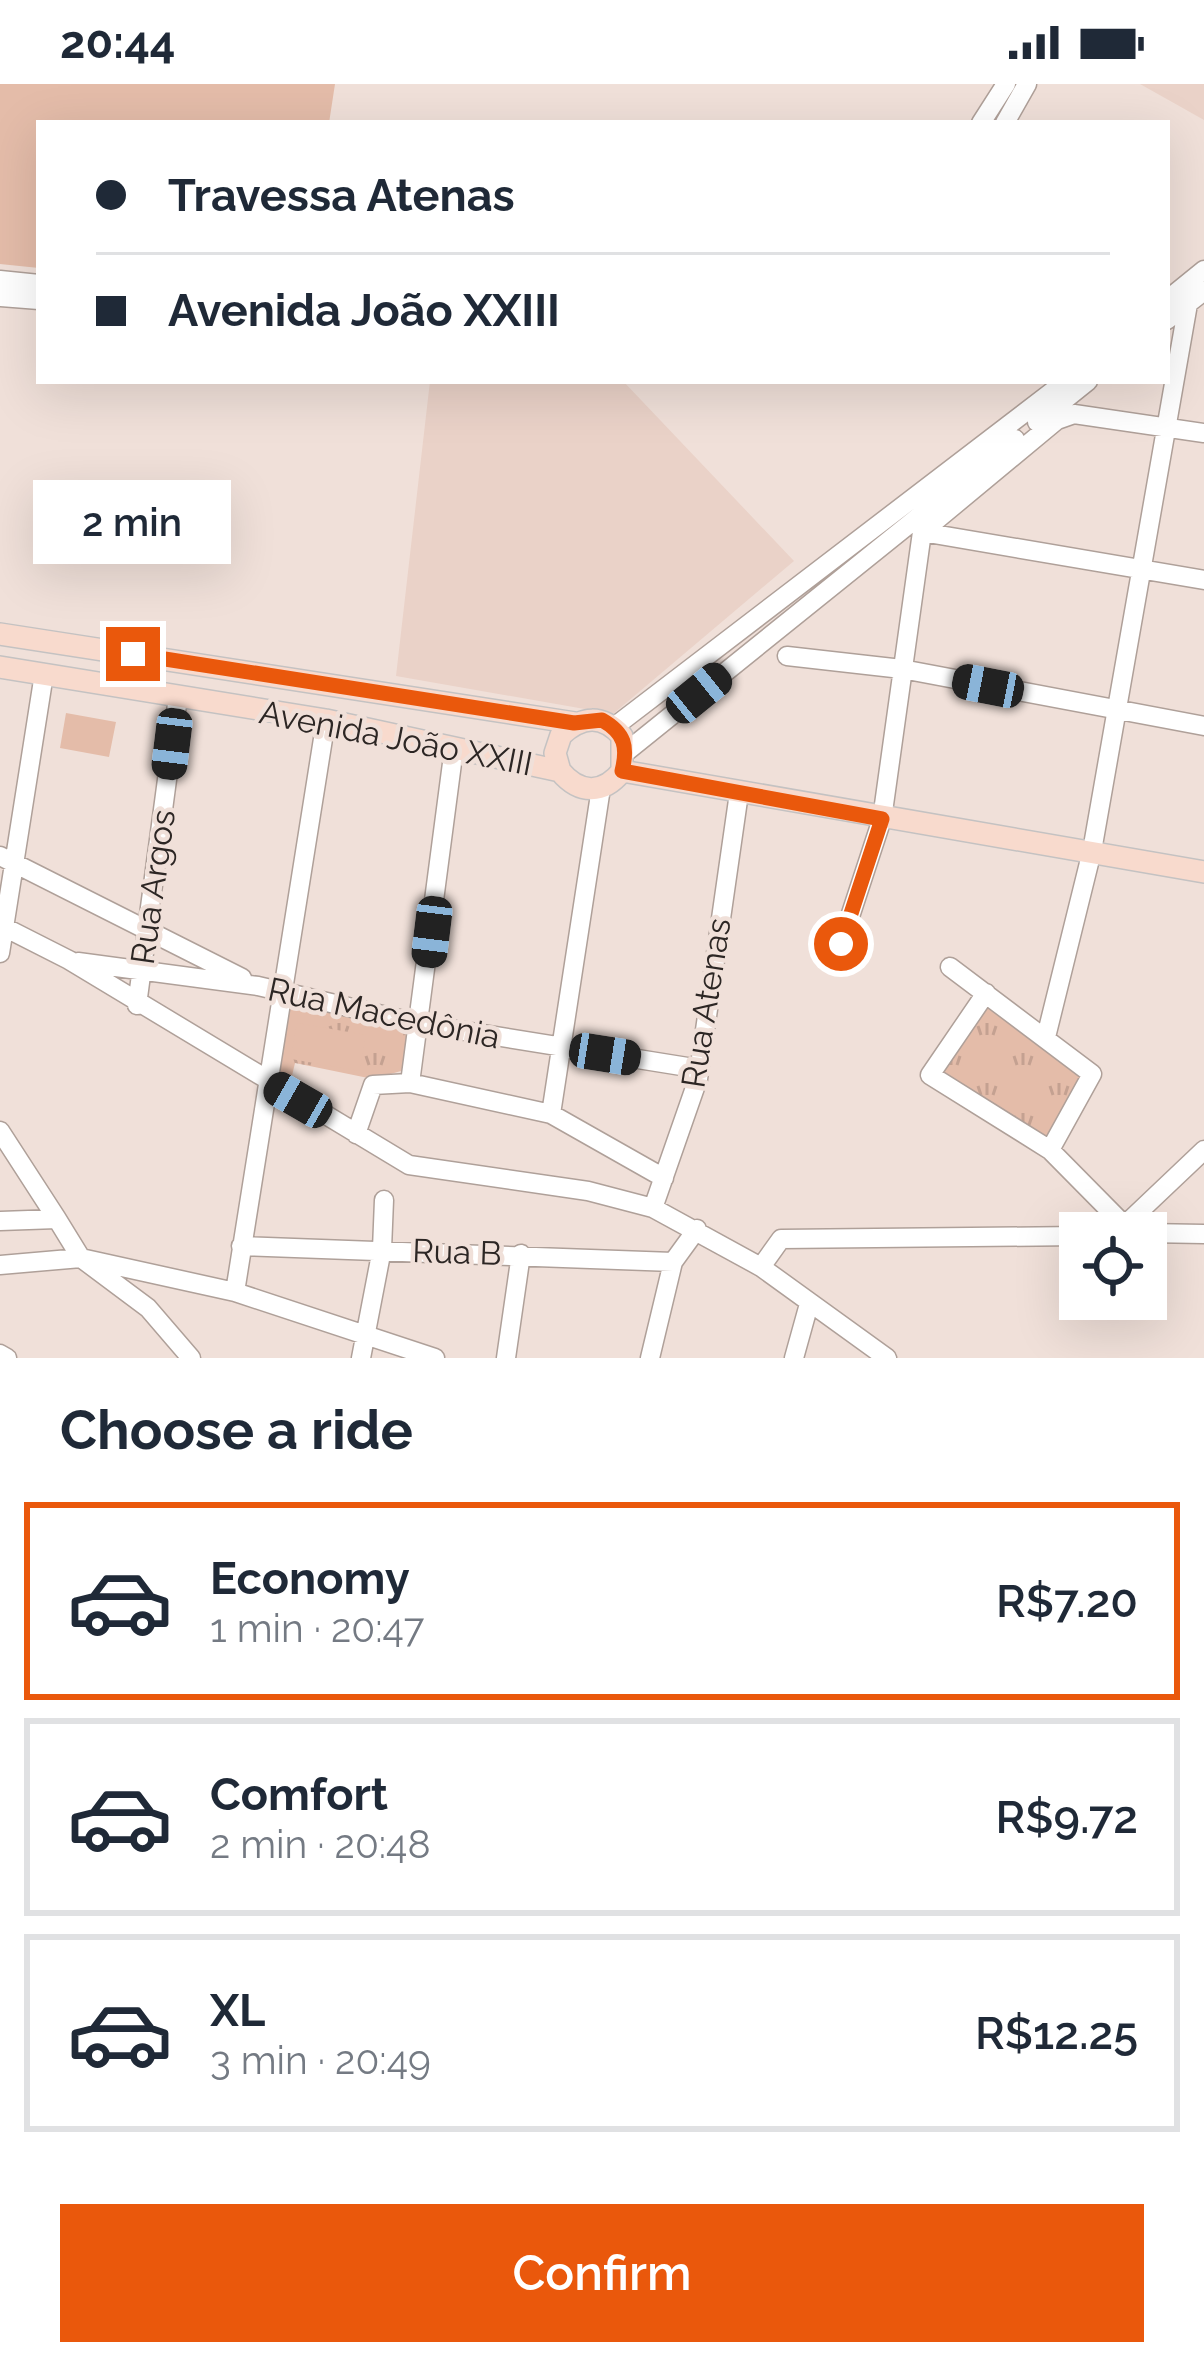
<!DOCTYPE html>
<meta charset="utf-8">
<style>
body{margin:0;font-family:Raleway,sans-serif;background:#f6f6f7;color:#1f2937;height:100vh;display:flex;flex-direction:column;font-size:45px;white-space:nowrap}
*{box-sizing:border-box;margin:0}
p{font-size:39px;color:#747a83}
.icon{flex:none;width:66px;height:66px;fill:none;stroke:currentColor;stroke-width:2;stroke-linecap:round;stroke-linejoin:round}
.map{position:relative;height:1274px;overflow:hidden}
.details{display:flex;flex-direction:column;background:#fff;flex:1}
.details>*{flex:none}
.banner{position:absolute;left:36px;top:36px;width:1134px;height:264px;border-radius:0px;box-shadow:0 12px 48px #0002;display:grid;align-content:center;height:264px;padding:0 60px;background:#fff}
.tools{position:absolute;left:1059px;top:1128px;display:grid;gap:24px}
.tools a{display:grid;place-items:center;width:108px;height:108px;border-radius:0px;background:#fff;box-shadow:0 12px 48px #0002;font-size:60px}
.end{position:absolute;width:54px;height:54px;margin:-27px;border:15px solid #ea580c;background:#fff;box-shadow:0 0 0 6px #fff}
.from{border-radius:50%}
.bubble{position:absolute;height:84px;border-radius:0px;background:#fff;box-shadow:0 12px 48px #0002;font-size:39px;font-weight:600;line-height:84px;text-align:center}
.car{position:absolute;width:36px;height:72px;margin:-36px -18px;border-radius:15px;box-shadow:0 0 9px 3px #0007;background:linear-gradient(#222 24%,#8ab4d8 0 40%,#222 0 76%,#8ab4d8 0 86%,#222 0)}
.banner b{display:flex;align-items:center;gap:42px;height:114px;font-size:45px}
.banner b+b{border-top:3px solid #e0e1e3}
.banner i{width:30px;height:30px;background:#1f2937}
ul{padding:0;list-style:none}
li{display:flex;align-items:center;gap:36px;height:198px;margin:0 24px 18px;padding:0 36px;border:6px solid #e0e1e3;border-radius:0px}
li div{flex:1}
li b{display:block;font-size:45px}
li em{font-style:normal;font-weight:600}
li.on{border-color:#ea580c}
li>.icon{width:108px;height:108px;stroke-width:1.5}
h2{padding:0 60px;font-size:54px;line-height:144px}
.cta{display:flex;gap:24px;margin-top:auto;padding:24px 60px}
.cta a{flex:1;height:138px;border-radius:0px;background:#ea580c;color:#fff;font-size:48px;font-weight:600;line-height:138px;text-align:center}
.status{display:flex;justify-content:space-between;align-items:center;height:84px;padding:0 60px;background:#fff;direction:ltr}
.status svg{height:33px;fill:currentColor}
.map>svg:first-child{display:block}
.built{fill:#ead2c8}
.grass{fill:url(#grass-tufts)}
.garden{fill:#e4bca9}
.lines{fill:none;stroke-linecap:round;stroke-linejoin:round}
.minor-casing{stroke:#afa099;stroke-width:21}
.major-casing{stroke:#c4c2c2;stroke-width:24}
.minor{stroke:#fff;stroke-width:18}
.major{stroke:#f8dacd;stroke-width:21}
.route{stroke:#ea580c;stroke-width:15}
.labels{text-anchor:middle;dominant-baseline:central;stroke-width:9;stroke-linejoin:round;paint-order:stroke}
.street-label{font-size:33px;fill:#2c2624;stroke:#f0e0d9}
</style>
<div class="status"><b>20:44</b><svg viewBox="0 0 49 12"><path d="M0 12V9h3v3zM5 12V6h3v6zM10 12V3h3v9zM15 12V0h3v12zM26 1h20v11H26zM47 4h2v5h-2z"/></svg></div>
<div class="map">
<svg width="1204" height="1274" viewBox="0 0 1204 1274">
<defs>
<pattern id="grass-tufts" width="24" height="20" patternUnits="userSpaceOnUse" patternTransform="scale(3)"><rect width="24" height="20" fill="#e4bca9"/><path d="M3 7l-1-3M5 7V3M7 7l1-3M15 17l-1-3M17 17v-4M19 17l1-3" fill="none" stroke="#c4a191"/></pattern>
</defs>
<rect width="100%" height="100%" fill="#f0e0d9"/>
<!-- built -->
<path class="built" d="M1140,0H1204V36Z
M430,297H623L794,477L613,630L396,592Z"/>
<!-- grass -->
<path class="grass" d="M986,909L1092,990L1050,1066L930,991Z
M284,916L417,943L408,985L373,995L295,979L290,1000L273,995Z"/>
<!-- garden -->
<path class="garden" d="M0,0H335L329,39H39V184L0,180Z
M66,629L116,638L109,673L60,664Z
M297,939L366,951L360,987L291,975Z"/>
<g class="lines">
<defs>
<path id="minor" d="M981,39L1006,0
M1005,39L1027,0
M0,196L39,200
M0,213L39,216
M1167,216L1204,186
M1167,236L1204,207
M1037,338L1088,297
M922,448L1204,496
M787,572L902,585L1204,642
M614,643L1066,297
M626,668L1015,355
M0,772L242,894
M0,841L69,876L409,1081L588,1107L653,1124L761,1183L887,1274
M841,860L882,735L922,448L1057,336L1074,330L1204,349
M0,869L44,590
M78,878L258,902L421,940L700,985
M950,883L1092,990L1050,1066
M986,909L930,991L1050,1066L1132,1149
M137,921L178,613
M1046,953L1092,767L1188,220
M410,999L551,1030L664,1094
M551,1030L601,704
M0,1047L57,1135
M356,1050L373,1001L410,999L454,664
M653,1124L698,995L739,709
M0,1137L57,1135L81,1174L148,1224L191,1274
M1125,1141L1204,1066
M1146,1149L1204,1150
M241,1162L673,1178
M0,1181L81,1174L235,1208L435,1274
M761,1183L781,1155L1080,1152
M235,1208L326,636
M0,1270L7,1274
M361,1274L382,1165L384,1116
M506,1274L521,1170
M650,1274L673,1178L697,1145
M794,1274L809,1220"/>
<path id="major" d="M0,550L575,639
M0,583L326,636L560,687C579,710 603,711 622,687
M560,687L555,669L561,651C582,632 602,630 622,652V687
M622,687L1204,788"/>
</defs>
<!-- minor casing -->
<use href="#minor" class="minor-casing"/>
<!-- major casing -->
<use href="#major" class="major-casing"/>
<!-- minor -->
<use href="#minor" class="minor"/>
<!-- major -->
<use href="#major" class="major"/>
</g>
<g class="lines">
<!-- route -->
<path class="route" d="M133,570L574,639L602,636C625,649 628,663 622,687L882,735L841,860"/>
</g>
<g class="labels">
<!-- street labels -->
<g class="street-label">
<text transform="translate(396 654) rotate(11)">Avenida João XXIII</text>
<text transform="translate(153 803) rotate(-82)">Rua Argos</text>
<text transform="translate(706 919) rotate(-81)">Rua Atenas</text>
<text transform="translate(384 929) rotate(12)">Rua Macedônia</text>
<text transform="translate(457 1168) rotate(2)">Rua B</text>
</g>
</g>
</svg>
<div class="tools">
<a><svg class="icon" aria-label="locate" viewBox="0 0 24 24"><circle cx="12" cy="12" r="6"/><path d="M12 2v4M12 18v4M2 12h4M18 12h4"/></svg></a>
</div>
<i class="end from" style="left:841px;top:860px"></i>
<i class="end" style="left:133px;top:570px"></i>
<div class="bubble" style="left:33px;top:396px;width:198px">2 min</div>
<i class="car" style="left:988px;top:602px;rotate:281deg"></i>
<i class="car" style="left:699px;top:609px;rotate:51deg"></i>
<i class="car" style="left:172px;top:660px;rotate:187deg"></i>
<i class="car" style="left:432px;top:848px;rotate:187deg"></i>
<i class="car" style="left:605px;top:970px;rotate:99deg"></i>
<i class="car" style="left:298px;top:1016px;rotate:300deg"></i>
<div class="banner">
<b><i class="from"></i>Travessa Atenas</b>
<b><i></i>Avenida João XXIII</b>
</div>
</div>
<section class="details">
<h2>Choose a ride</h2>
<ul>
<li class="on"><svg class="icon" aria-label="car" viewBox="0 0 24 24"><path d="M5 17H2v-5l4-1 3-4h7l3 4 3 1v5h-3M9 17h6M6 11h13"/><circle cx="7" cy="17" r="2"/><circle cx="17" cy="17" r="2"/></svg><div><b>Economy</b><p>1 min · 20:47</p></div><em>R$7.20</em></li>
<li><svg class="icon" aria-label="car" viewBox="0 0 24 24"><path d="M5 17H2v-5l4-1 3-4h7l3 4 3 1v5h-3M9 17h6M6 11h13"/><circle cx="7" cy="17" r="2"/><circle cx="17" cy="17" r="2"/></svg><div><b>Comfort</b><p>2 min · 20:48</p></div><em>R$9.72</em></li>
<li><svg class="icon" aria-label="car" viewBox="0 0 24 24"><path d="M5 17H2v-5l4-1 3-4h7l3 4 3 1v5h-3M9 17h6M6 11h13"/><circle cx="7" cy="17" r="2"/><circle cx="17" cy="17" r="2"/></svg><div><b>XL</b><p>3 min · 20:49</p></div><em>R$12.25</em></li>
</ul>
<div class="cta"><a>Confirm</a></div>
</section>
